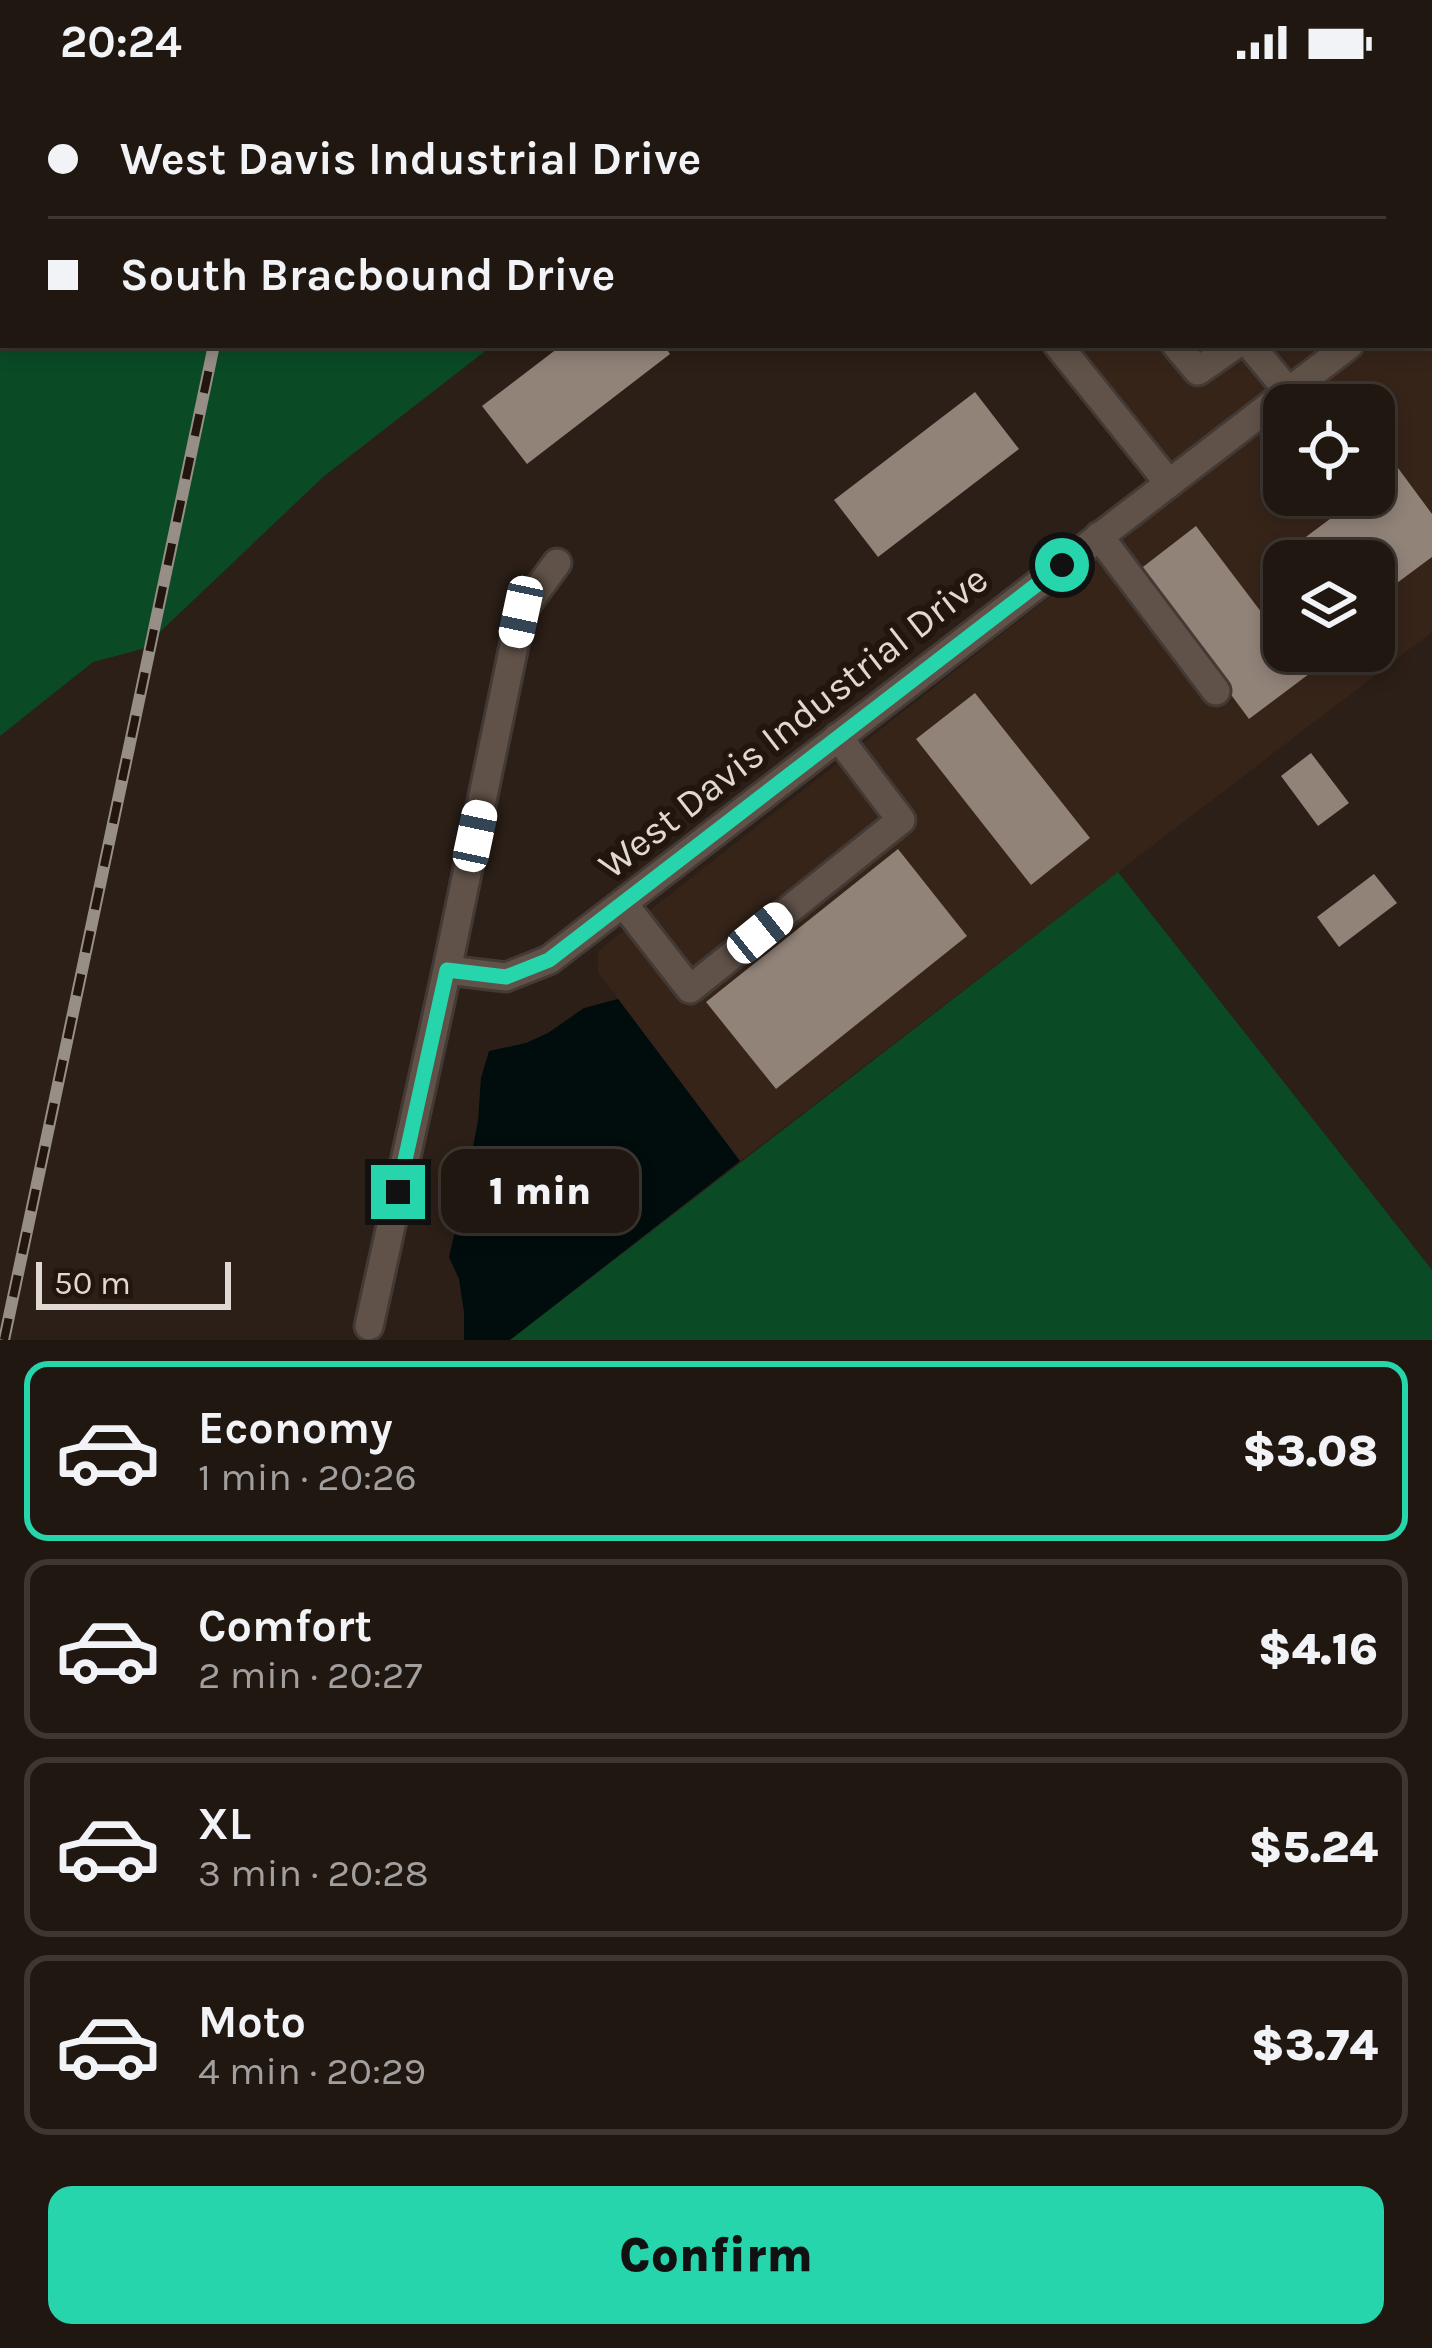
<!DOCTYPE html>
<meta charset="utf-8">
<style>
body{margin:0;font-family:Karla,sans-serif;background:#28201a;color:#f1f3f6;height:100vh;display:flex;flex-direction:column;font-size:45px;white-space:nowrap}
*{box-sizing:border-box;margin:0}
p{font-size:39px;color:#a29f9f}
.icon{flex:none;width:66px;height:66px;fill:none;stroke:currentColor;stroke-width:2;stroke-linecap:round;stroke-linejoin:round}
.map{position:relative;height:1256px;overflow:hidden}
.side{display:flex;flex-direction:column;background:#201711;flex:1}
.side>*{flex:none}
.hud{position:absolute;left:0px;top:0px;width:1434px;height:264px;box-shadow:0 6px 18px #0003,0 0 0 3px #3d3631;display:grid;align-content:center;height:264px;padding:0 48px;background:#201711}
.controls{position:absolute;left:1263px;top:300px;display:grid;gap:24px}
.controls a{display:grid;place-items:center;width:132px;height:132px;border-radius:24px;background:#201711;box-shadow:0 6px 18px #0003,0 0 0 3px #3d3631;font-size:60px}
.scale{position:absolute;left:36px;bottom:30px;width:195px;box-sizing:border-box;padding-left:12px;border:6px solid #e1d8d3;border-top:0;font-size:33px;line-height:42px;white-space:nowrap;color:#e1d8d3;-webkit-text-stroke:9px #21150e;paint-order:stroke}
.end{position:absolute;width:54px;height:54px;margin:-27px;border:15px solid #27d5ad;background:#111;box-shadow:0 0 0 6px #111}
.from{border-radius:50%}
.bubble{position:absolute;height:84px;border-radius:24px;background:#201711;box-shadow:0 6px 18px #0003,0 0 0 3px #3d3631;font-size:39px;font-weight:800;line-height:84px;text-align:center}
.car{position:absolute;width:36px;height:72px;margin:-36px -18px;border-radius:15px;box-shadow:0 0 9px 3px #0007;background:linear-gradient(#fff 24%,#345 0 40%,#fff 0 76%,#345 0 86%,#fff 0)}
.hud b{display:flex;align-items:center;gap:42px;height:114px;font-size:45px}
.hud b+b{border-top:3px solid #3d3631}
.hud i{width:30px;height:30px;background:#f1f3f6}
ul{padding:21px 0 0;list-style:none}
li{display:flex;align-items:center;gap:36px;height:180px;margin:0 24px 18px;padding:0 24px;border:6px solid #3d3631;border-radius:24px}
li div{flex:1}
li b{display:block;font-size:45px}
li em{font-style:normal;font-weight:800}
li.on{border-color:#27d5ad}
li>.icon{width:108px;height:108px;stroke-width:1.5}
.button{display:flex;gap:24px;margin-top:auto;padding:24px 48px}
.button a{flex:1;height:138px;border-radius:24px;background:#27d5ad;color:#111;font-size:48px;font-weight:800;line-height:138px;text-align:center}
.status{display:flex;justify-content:space-between;align-items:center;height:84px;padding:0 60px;background:#201711;direction:ltr}
.status svg{height:33px;fill:currentColor}
.map>svg:first-child{display:block}
.built{fill:#362419;fill-rule:evenodd}
.green{fill:#0a4b26}
.water{fill:#010c0c}
.building{fill:#928379}
.lines{fill:none;stroke-linecap:round;stroke-linejoin:round}
.minor-casing{stroke:#443a35;stroke-width:33}
.minor{stroke:#605249;stroke-width:27}
.rail-casing{stroke:#988e88;stroke-width:12}
.rail{stroke:#21150e;stroke-width:8;stroke-dasharray:22;stroke-linecap:butt}
.route{stroke:#27d5ad;stroke-width:15}
.labels{text-anchor:middle;dominant-baseline:central;stroke-width:12;stroke-linejoin:round;paint-order:stroke}
.street-label{font-size:39px;fill:#e1d8d3;stroke:#21150e}
</style>
<div class="status"><b>20:24</b><svg viewBox="0 0 49 12"><path d="M0 12V9h3v3zM5 12V6h3v6zM10 12V3h3v9zM15 12V0h3v12zM26 1h20v11H26zM47 4h2v5h-2z"/></svg></div>
<div class="map">
<svg width="1432" height="1256" viewBox="0 0 1432 1256">
<rect width="100%" height="100%" fill="#2b1f17"/>
<!-- built -->
<path class="built" d="M1432,215V548L740,1077L598,888V867L1284,329V411H1374V321H1295L1374,261H1431ZM1284,477H1374V567H1284Z
M1075,261H1324L1169,379Z"/>
<!-- green -->
<path class="green" d="M0,0H466L468,3H3V261H493L323,393L142,565L93,578L0,652Z
M1118,788L1432,1186V1256H510Z"/>
<!-- water -->
<path class="water" d="M618,915L740,1077L510,1256H464V1228L459,1195L449,1173L464,1109L478,1037L481,994L489,967L526,959L548,949L584,924Z"/>
<!-- building -->
<path class="building" d="M562,261H664L670,270L527,380L482,322Z
M975,308L1019,365L878,473L834,416Z
M1398,384L1432,430V473L1374,516V477H1284V496L1271,479L1362,411H1374V402Z
M1196,442L1284,558V567H1291L1309,590L1249,635L1139,486Z
M975,609L1090,754L1031,801L916,655Z
M1311,669L1349,719L1318,742L1281,692Z
M898,765L967,852L776,1005L706,918Z
M1374,790L1397,819L1339,863L1317,833Z"/>
<g class="lines">
<defs>
<path id="minor" d="M850,0L852,3
M1362,0L1367,3
M781,3L785,0
M1205,3L1209,0
M1392,3L1394,0
M1431,54L1432,56
M1431,191L1432,189
M1058,261L1168,398
M1176,261L1198,287L1235,261
M1250,261L1288,307
M1099,452L1216,607
M623,819L690,905L901,736L838,653
M447,886L506,893L549,876L1349,261
M369,1242L447,886L521,528L557,479"/>
</defs>
<!-- minor casing -->
<use href="#minor" class="minor-casing"/>
<!-- minor -->
<use href="#minor" class="minor"/>
<defs>
<path id="rail" d="M268,3L269,0
M4,1256L214,261"/>
</defs>
<!-- rail casing -->
<use href="#rail" class="rail-casing"/>
<!-- rail -->
<use href="#rail" class="rail"/>
</g>
<g class="lines">
<!-- route -->
<path class="route" d="M398,1108L447,886L506,893L549,876L1062,481"/>
</g>
<g class="labels">
<!-- street labels -->
<g class="street-label">
<text transform="translate(793 638) rotate(-38)">West Davis Industrial Drive</text>
</g>
</g>
</svg>
<div class="controls">
<a><svg class="icon" aria-label="locate" viewBox="0 0 24 24"><circle cx="12" cy="12" r="6"/><path d="M12 2v4M12 18v4M2 12h4M18 12h4"/></svg></a>
<a><svg class="icon" aria-label="layers" viewBox="0 0 24 24"><path d="M12 4l9 5-9 5-9-5zM3 14l9 5 9-5"/></svg></a>
</div>
<div class="scale">50 m</div>
<i class="end from" style="left:1062px;top:481px"></i>
<i class="end" style="left:398px;top:1108px"></i>
<div class="bubble" style="left:441px;top:1065px;width:198px">1 min</div>
<i class="car" style="left:521px;top:528px;rotate:192deg"></i>
<i class="car" style="left:475px;top:752px;rotate:12deg"></i>
<i class="car" style="left:760px;top:849px;rotate:51deg"></i>
<div class="hud">
<b><i class="from"></i>West Davis Industrial Drive</b>
<b><i></i>South Bracbound Drive</b>
</div>
</div>
<section class="side">
<ul>
<li class="on"><svg class="icon" aria-label="car" viewBox="0 0 24 24"><path d="M5 17H2v-5l4-1 3-4h7l3 4 3 1v5h-3M9 17h6M6 11h13"/><circle cx="7" cy="17" r="2"/><circle cx="17" cy="17" r="2"/></svg><div><b>Economy</b><p>1 min · 20:26</p></div><em>$3.08</em></li>
<li><svg class="icon" aria-label="car" viewBox="0 0 24 24"><path d="M5 17H2v-5l4-1 3-4h7l3 4 3 1v5h-3M9 17h6M6 11h13"/><circle cx="7" cy="17" r="2"/><circle cx="17" cy="17" r="2"/></svg><div><b>Comfort</b><p>2 min · 20:27</p></div><em>$4.16</em></li>
<li><svg class="icon" aria-label="car" viewBox="0 0 24 24"><path d="M5 17H2v-5l4-1 3-4h7l3 4 3 1v5h-3M9 17h6M6 11h13"/><circle cx="7" cy="17" r="2"/><circle cx="17" cy="17" r="2"/></svg><div><b>XL</b><p>3 min · 20:28</p></div><em>$5.24</em></li>
<li><svg class="icon" aria-label="car" viewBox="0 0 24 24"><path d="M5 17H2v-5l4-1 3-4h7l3 4 3 1v5h-3M9 17h6M6 11h13"/><circle cx="7" cy="17" r="2"/><circle cx="17" cy="17" r="2"/></svg><div><b>Moto</b><p>4 min · 20:29</p></div><em>$3.74</em></li>
</ul>
<div class="button"><a>Confirm</a></div>
</section>
